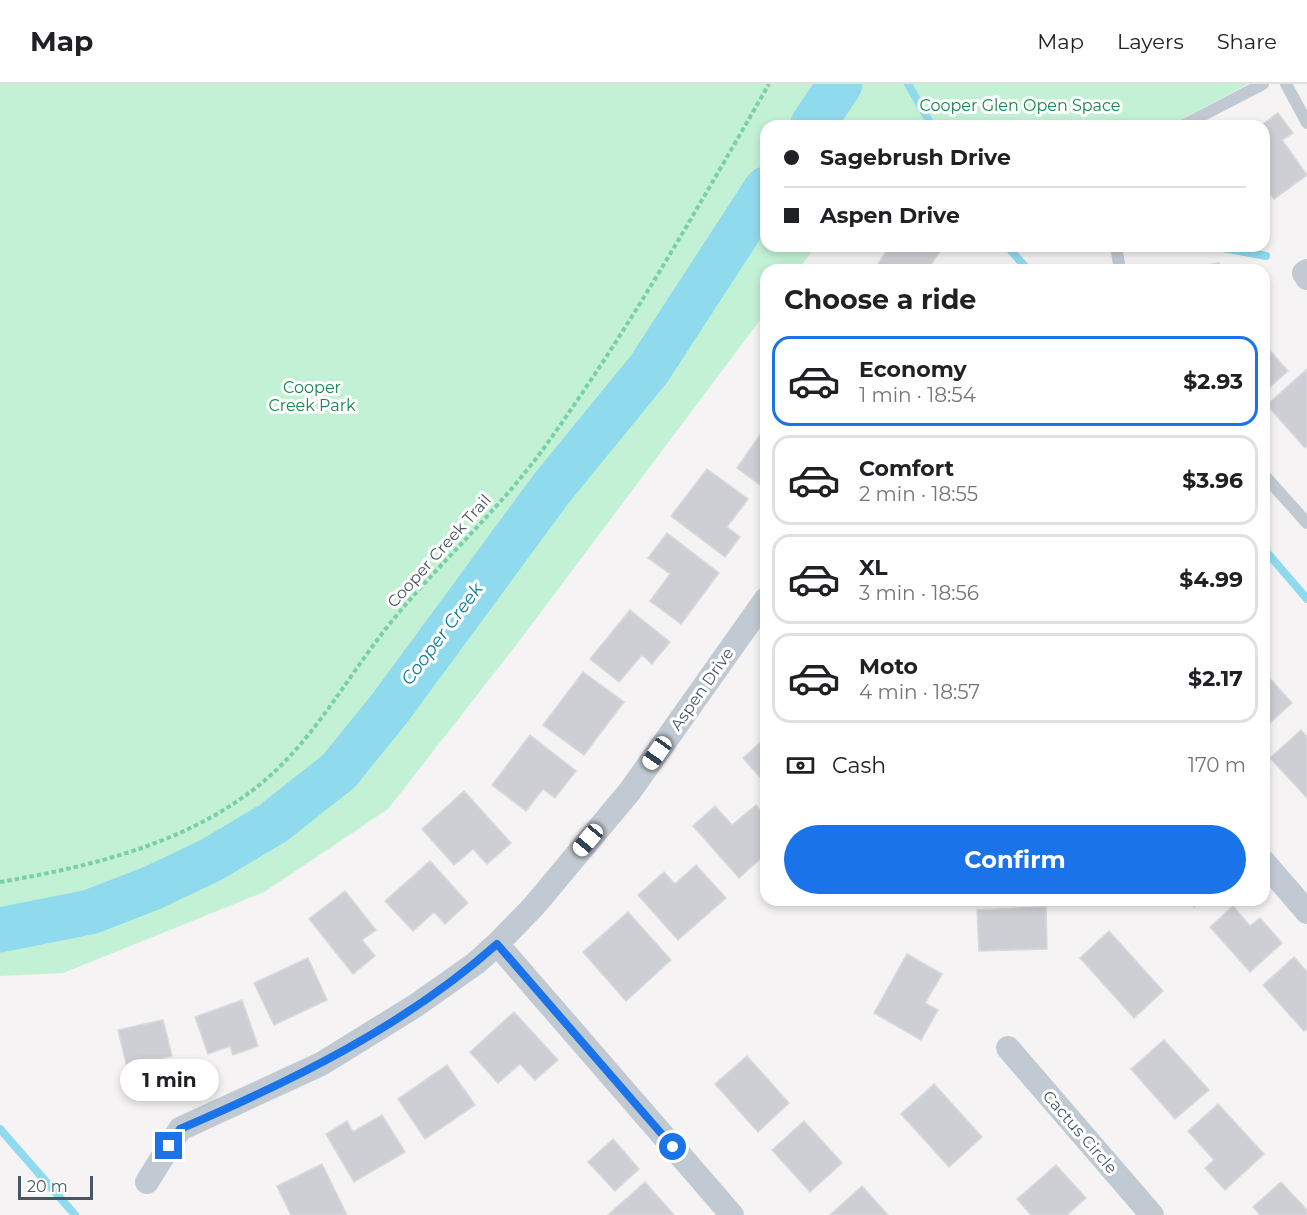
<!DOCTYPE html>
<meta charset="utf-8">
<style>
body{margin:0;font-family:Montserrat,sans-serif;background:#f2f2f2;color:#202124;height:100vh;display:flex;flex-direction:column;font-size:22px;white-space:nowrap}
*{box-sizing:border-box;margin:0}
p{font-size:20px;color:#757577}
.icon{flex:none;width:33px;height:33px;fill:none;stroke:currentColor;stroke-width:2;stroke-linecap:round;stroke-linejoin:round}
.map{position:relative;flex:1;overflow:hidden}
.drawer{position:absolute;left:760px;top:180px;width:510px;height:642px;display:flex;flex-direction:column;background:#fff;border-radius:18px;box-shadow:0 3px 9px #0003}
.drawer>*{flex:none}
.hud{position:absolute;left:760px;top:36px;width:510px;height:132px;border-radius:18px;box-shadow:0 3px 9px #0003;display:grid;align-content:center;height:132px;padding:0 24px;background:#fff}
.scale{position:absolute;left:18px;bottom:15px;width:75px;box-sizing:border-box;padding-left:6px;border:3px solid #4a5661;border-top:0;font-size:16px;line-height:21px;white-space:nowrap;color:#4a5661;-webkit-text-stroke:4px #fff;paint-order:stroke}
.end{position:absolute;width:27px;height:27px;margin:-14px;border:8px solid #1a73e8;background:#fff;box-shadow:0 0 0 3px #fff}
.from{border-radius:50%}
.bubble{position:absolute;height:42px;border-radius:21px;background:#fff;box-shadow:0 3px 9px #0003;font-size:20px;font-weight:700;line-height:42px;text-align:center}
.car{position:absolute;width:18px;height:36px;margin:-18px -9px;border-radius:8px;box-shadow:0 0 4px 2px #0007;background:linear-gradient(#fff 24%,#345 0 40%,#fff 0 76%,#345 0 86%,#fff 0)}
.hud b{display:flex;align-items:center;gap:21px;height:57px;font-size:22px}
.hud b+b{border-top:2px solid #e0e0e0}
.hud i{width:15px;height:15px;background:#202124}
ul{padding:0;list-style:none}
li{display:flex;align-items:center;gap:18px;height:90px;margin:0 12px 9px;padding:0 12px;border:3px solid #e0e0e0;border-radius:18px}
li div{flex:1}
li b{display:block;font-size:22px}
li em{font-style:normal;font-weight:700}
li.selected{border-color:#1a73e8}
li>.icon{width:54px;height:54px;stroke-width:1.5}
h2{padding:0 24px;font-size:27px;line-height:72px}
.pay{display:flex;align-items:center;gap:15px;height:66px;padding:0 24px;font-size:22px}
.pay p{margin-inline-start:auto}
.button{display:flex;gap:12px;margin-top:auto;padding:12px 24px}
.button a{flex:1;height:69px;border-radius:36px;background:#1a73e8;color:#fff;font-size:24px;font-weight:700;line-height:69px;text-align:center}
header{display:flex;align-items:center;gap:36px;box-sizing:border-box;height:84px;padding:0 30px;background:#fff;border-bottom:2px solid #e0e0e0}
header strong{font-size:28px}
nav{display:flex;gap:33px;margin-inline-start:auto;font-size:21px}
.map>svg:first-child{display:block}
.green{fill:#c3f1d5}
.lines{fill:none;stroke-linecap:round;stroke-linejoin:round}
.stream{stroke:#90daee;stroke-width:8}
.river{stroke:#90daee;stroke-width:45}
.building{fill:#cdcfd5;stroke:#d7d9de;stroke-width:1.5}
.path{stroke:#7ad0a6;stroke-width:4;stroke-dasharray:4.5 3;stroke-linecap:butt}
.service{stroke:#c1cad2;stroke-width:12}
.minor{stroke:#c1cad2;stroke-width:24}
.route{stroke:#1a73e8;stroke-width:8}
.labels{text-anchor:middle;dominant-baseline:central;stroke-width:6;stroke-linejoin:round;paint-order:stroke}
.park-label{font-size:16px;fill:#17864f;stroke:#fff}
.street-label{font-size:16px;fill:#4a5661;stroke:#fff}
.water-label{font-size:18px;font-style:italic;fill:#0c7c9b;stroke:#fff}
</style>
<header>
<strong>Map</strong>
<nav><a>Map</a><a>Layers</a><a>Share</a></nav>
</header>
<div class="map">
<svg width="1307" height="1131" viewBox="0 0 1307 1131">
<rect width="100%" height="100%" fill="#f5f3f3"/>
<!-- green -->
<path class="green" d="M0,0H1248L1169,42H766V162H816L798,186H766V228L523,552L388,725L264,808L63,889L0,892Z"/>
<g class="lines">
<!-- stream -->
<path class="stream" d="M908,0L932,42
M1007,162L1028,186
M1212,162L1266,172
M1264,465L1307,515
M0,1045L75,1131"/>
<!-- river -->
<path class="river" d="M812,42L840,0
M0,846L90,828L152,804L211,776L273,739L339,687L390,624L551,405L649,285L766,105"/>
</g>
<!-- building -->
<path class="building" d="M1278,29L1293,49L1282,56L1307,91L1274,115L1264,103V42H1260Z
M890,162H938L942,165L927,186H874Z
M1219,179L1220,186H1182Z
M1264,260L1288,287L1264,308Z
M1307,285V362L1305,364L1267,321Z
M766,342V405L737,384Z
M707,385L748,415L727,443L740,453L725,473L671,432Z
M667,449L719,489L681,540L650,517L670,490L648,474Z
M630,526L670,558L652,580L642,571L619,598L590,575Z
M583,588L624,618L584,671L543,641Z
M1264,588L1292,619L1264,644Z
M1301,646L1307,653V714L1270,674Z
M530,651L576,687L555,714L543,705L526,727L492,701Z
M766,653V700L743,674Z
M464,707L511,759L487,780L473,765L454,781L422,745Z
M756,721L766,733V770L739,794L693,742L715,722L732,741Z
M430,777L468,819L445,840L434,828L413,847L385,817Z
M696,781L726,814L678,856L638,811L664,788L675,800Z
M345,807L376,846L362,856L375,872L353,890L309,835Z
M1188,816H1202L1194,823Z
M1233,822L1250,842L1260,834L1282,859L1250,888L1210,843Z
M1046,823L1047,865L979,867L977,826Z
M628,828L671,876L626,917L583,868Z
M1109,847L1163,907L1134,934L1080,874Z
M907,870L942,890L925,919L938,926L921,956L874,929Z
M1294,873L1307,888V945L1304,947L1263,901Z
M308,874L327,916L274,941L254,899Z
M242,916L258,962L233,971L230,962L208,970L195,933Z
M514,928L558,976L535,996L520,980L498,999L470,968Z
M163,936L172,972L127,983L118,946Z
M1164,956L1209,1006L1175,1035L1131,985Z
M747,972L789,1019L758,1048L715,1000Z
M447,981L475,1021L425,1055L398,1015Z
M934,1000L982,1053L949,1083L901,1030Z
M1218,1020L1264,1070L1225,1106L1205,1084L1214,1076L1188,1047Z
M382,1031L405,1068L354,1098L326,1050L347,1037L353,1048Z
M804,1037L842,1079L810,1108L772,1066Z
M613,1055L639,1085L615,1107L588,1078Z
M322,1080L347,1131H291L277,1102Z
M1056,1081L1086,1114L1067,1131H1031L1017,1115Z
M645,1098L674,1131H608Z
M1281,1098L1307,1126V1131H1260L1253,1123Z
M862,1102L888,1131H830Z"/>
<g class="lines">
<!-- path -->
<path class="path" d="M0,798C82,784 169,764 239,716C309,669 340,601 392,537C439,479 496,429 541,368C626,251 697,125 769,0"/>
<!-- service -->
<path class="service" d="M1286,0L1307,39
M1182,42L1263,0
M1116,162L1120,186
M1264,391L1307,439"/>
<!-- minor -->
<path class="minor" d="M1307,187L1304,189L1307,194
M1264,778L1307,828
M497,860L732,1131
M1008,964L1152,1131
M147,1098L180,1045L321,980L415,922L476,879L497,860L534,822L630,707L766,515"/>
</g>
<g class="lines">
<!-- route -->
<path class="route" d="M169,1062L180,1045C292,997 405,942 497,860L673,1063"/>
</g>
<g class="labels">
<!-- park labels -->
<g class="park-label">
<text x="1020" y="21">Cooper Glen Open Space</text>
<text x="312" y="303">Cooper<tspan x="312" dy="18">Creek Park</tspan></text>
</g>
<!-- street labels -->
<g class="street-label">
<text transform="translate(439 467) rotate(-48)">Cooper Creek Trail</text>
<text transform="translate(702 605) rotate(-55)">Aspen Drive</text>
<text transform="translate(1080 1048) rotate(49)">Cactus Circle</text>
</g>
<!-- water labels -->
<g class="water-label">
<text transform="translate(442 550) rotate(-53)">Cooper Creek</text>
</g>
</g>
</svg>
<div class="scale">20 m</div>
<i class="end from" style="left:673px;top:1063px"></i>
<i class="end" style="left:169px;top:1062px"></i>
<div class="bubble" style="left:120px;top:975px;width:99px">1 min</div>
<i class="car" style="left:657px;top:669px;rotate:215deg"></i>
<i class="car" style="left:588px;top:756px;rotate:220deg"></i>
<div class="hud">
<b><i class="from"></i>Sagebrush Drive</b>
<b><i></i>Aspen Drive</b>
</div>
<section class="drawer">
<h2>Choose a ride</h2>
<ul>
<li class="selected"><svg class="icon" aria-label="car" viewBox="0 0 24 24"><path d="M5 17H2v-5l4-1 3-4h7l3 4 3 1v5h-3M9 17h6M6 11h13"/><circle cx="7" cy="17" r="2"/><circle cx="17" cy="17" r="2"/></svg><div><b>Economy</b><p>1 min · 18:54</p></div><em>$2.93</em></li>
<li><svg class="icon" aria-label="car" viewBox="0 0 24 24"><path d="M5 17H2v-5l4-1 3-4h7l3 4 3 1v5h-3M9 17h6M6 11h13"/><circle cx="7" cy="17" r="2"/><circle cx="17" cy="17" r="2"/></svg><div><b>Comfort</b><p>2 min · 18:55</p></div><em>$3.96</em></li>
<li><svg class="icon" aria-label="car" viewBox="0 0 24 24"><path d="M5 17H2v-5l4-1 3-4h7l3 4 3 1v5h-3M9 17h6M6 11h13"/><circle cx="7" cy="17" r="2"/><circle cx="17" cy="17" r="2"/></svg><div><b>XL</b><p>3 min · 18:56</p></div><em>$4.99</em></li>
<li><svg class="icon" aria-label="car" viewBox="0 0 24 24"><path d="M5 17H2v-5l4-1 3-4h7l3 4 3 1v5h-3M9 17h6M6 11h13"/><circle cx="7" cy="17" r="2"/><circle cx="17" cy="17" r="2"/></svg><div><b>Moto</b><p>4 min · 18:57</p></div><em>$2.17</em></li>
</ul>
<div class="pay"><svg class="icon" aria-label="cash" viewBox="0 0 24 24"><path d="M3 7h18v10H3z"/><circle cx="12" cy="12" r="2"/></svg>Cash<p>170 m</p></div>
<div class="button"><a>Confirm</a></div>
</section>
</div>
